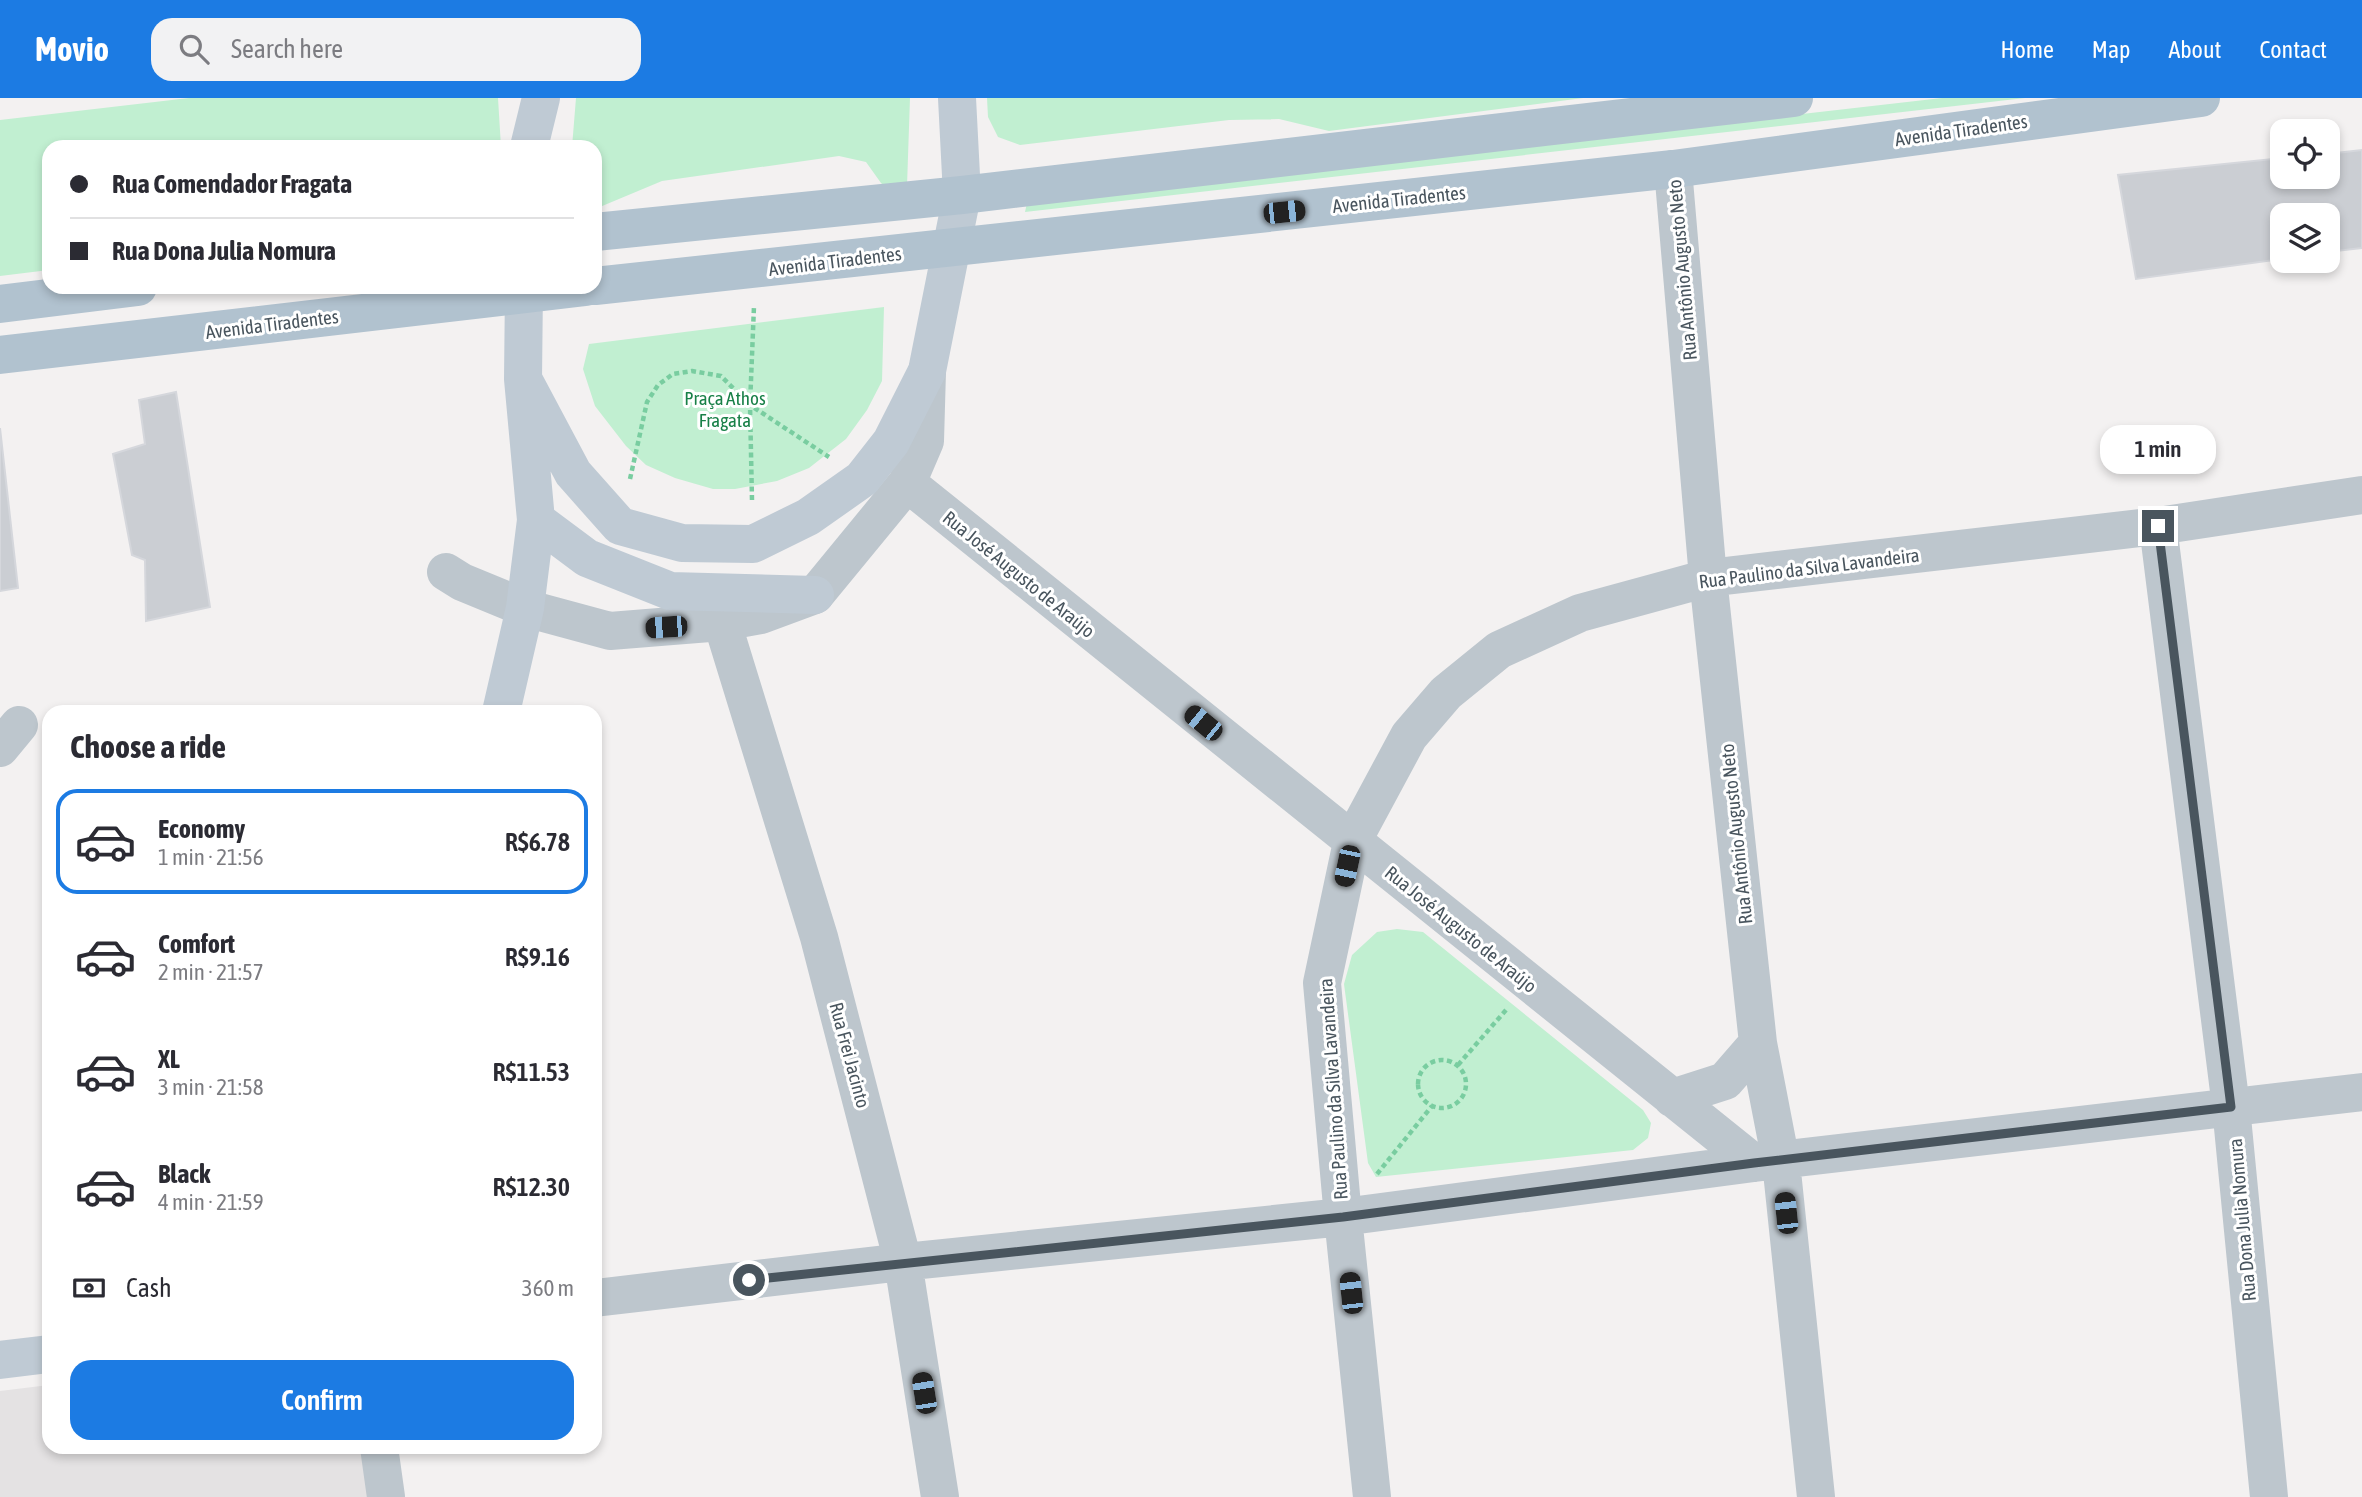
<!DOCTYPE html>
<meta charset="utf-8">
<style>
body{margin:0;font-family:"Asap Condensed",sans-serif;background:#f2f2f3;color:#2b2b33;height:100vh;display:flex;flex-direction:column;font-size:26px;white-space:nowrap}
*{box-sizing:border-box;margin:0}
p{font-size:23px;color:#7c7c81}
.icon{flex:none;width:38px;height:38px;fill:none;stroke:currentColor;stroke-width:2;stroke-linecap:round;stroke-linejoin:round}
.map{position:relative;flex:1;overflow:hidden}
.side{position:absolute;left:42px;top:607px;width:560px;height:749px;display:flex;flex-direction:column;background:#fff;border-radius:21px;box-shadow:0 4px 10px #0003}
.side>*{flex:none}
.banner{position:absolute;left:42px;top:42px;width:560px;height:154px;border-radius:21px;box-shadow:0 4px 10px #0003;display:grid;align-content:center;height:154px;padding:0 28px;background:#fff}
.buttons{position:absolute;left:2270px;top:21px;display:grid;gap:14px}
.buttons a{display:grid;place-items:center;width:70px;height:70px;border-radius:14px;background:#fff;box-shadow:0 4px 10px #0003;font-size:35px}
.end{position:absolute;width:32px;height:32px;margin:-16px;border:9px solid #49555e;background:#fff;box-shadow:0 0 0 4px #fff}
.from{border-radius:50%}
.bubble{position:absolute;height:49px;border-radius:21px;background:#fff;box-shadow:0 4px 10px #0003;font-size:23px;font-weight:600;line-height:49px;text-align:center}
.car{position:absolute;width:21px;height:42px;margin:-21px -10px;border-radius:9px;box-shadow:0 0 5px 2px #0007;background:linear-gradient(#222 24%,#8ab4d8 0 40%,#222 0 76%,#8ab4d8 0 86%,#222 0)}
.banner b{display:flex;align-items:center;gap:24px;height:66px;font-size:26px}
.banner b+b{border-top:2px solid #e1e1e2}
.banner i{width:18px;height:18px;background:#2b2b33}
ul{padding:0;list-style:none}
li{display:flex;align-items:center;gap:21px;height:105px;margin:0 14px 10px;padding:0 14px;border:4px solid transparent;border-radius:21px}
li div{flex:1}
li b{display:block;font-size:26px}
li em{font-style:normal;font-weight:600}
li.current{border-color:#1c7be3}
li>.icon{width:63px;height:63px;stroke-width:1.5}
h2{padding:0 28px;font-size:32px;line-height:84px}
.pay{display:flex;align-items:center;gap:18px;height:77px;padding:0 28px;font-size:26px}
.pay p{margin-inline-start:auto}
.cta{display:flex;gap:14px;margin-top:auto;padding:14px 28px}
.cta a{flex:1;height:80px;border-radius:21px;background:#1c7be3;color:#fff;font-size:28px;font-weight:600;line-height:80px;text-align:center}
header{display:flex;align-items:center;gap:42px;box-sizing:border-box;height:98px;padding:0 35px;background:#1c7be3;color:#fff}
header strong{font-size:33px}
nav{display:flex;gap:38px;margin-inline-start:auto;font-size:24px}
.search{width:490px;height:63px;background:#f2f2f3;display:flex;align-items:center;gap:18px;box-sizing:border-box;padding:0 24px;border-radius:21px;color:#7c7c81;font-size:26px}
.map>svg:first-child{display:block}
.education{fill:#e4e2e3}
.green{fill:#c1efd1}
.building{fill:#cbced3;stroke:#d5d7dc;stroke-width:2}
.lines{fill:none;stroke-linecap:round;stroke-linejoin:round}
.path{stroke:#79cda0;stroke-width:4.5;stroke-dasharray:5 3.5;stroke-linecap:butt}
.street{stroke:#bdc6cd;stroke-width:38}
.secondary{stroke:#bfcad4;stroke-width:38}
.primary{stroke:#b1c2cf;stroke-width:38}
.route{stroke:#49555e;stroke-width:9}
.labels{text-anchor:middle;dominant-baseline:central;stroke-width:6;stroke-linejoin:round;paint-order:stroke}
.street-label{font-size:19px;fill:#49555e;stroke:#fff}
.park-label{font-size:19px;fill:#198048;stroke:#fff}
</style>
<header>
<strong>Movio</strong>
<div class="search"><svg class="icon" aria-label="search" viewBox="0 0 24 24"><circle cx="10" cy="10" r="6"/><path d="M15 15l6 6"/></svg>Search here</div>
<nav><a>Home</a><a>Map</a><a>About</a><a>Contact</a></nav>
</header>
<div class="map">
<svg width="2362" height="1399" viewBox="0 0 2362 1399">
<rect width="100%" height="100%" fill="#f3f1f1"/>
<!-- education -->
<path class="education" d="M49,1287V1349H364L369,1399H0V1293Z"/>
<!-- green -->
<path class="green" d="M189,0H498L501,49H49V172L0,178V22Z
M576,0H910L907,88L890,93L881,85L866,64L839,58L662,83L595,111V49H572Z
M987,0H1583L1329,33L1279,21L1229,22L1020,47L998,39L988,19Z
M1942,0H2025L1025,114L1027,105Z
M884,209L882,283L867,312L846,341L809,370L777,383L735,391H713L675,380L646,367L626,348L595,308L583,271L589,246Z
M1397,831L1423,834L1643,1012L1651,1025L1648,1040L1633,1052L1376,1079L1368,1065L1344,886L1352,857L1377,834Z"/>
<!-- building -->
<path class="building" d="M2362,52V150L2328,154V117H2282V161L2136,181L2118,77L2282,60V79H2328V56Z
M176,294L210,509L146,523L145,462L132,457L113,356L145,346L139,302Z
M0,330L18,490L0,493Z"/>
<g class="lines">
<!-- path -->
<path class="path" d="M630,381L647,304L658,287L673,276L692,273L721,278L750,307L829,359
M752,402L750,307L754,208
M1418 986a24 24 0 1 1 48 0a24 24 0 1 1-48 0Z
M1458,967L1506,912
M1377,1076L1432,1008"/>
<!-- street -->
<path class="street" d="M1673,71L1708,480L1758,945L1781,1064L1816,1399
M907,385L1754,1065
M2158,428L2231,1009L2269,1399
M446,474L462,484L525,510L610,533L722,524L761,517L815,497L907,385L925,343L927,273
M722,524L819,839L903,1164L940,1399
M0,650L19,627
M1672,1000L1725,983L1758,945
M595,1200L903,1164L1343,1119L1754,1065L2362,994
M379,1349L386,1399
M1372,1399L1343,1119L1322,885L1352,744L1409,638L1446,595L1499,552L1580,515L1708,480L2158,428L2362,397"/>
<!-- secondary -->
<path class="secondary" d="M529,49L541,0
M523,281L573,375L620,428L682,445L753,446L808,419L862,381L891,344L927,273L962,97L957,0
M536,422L587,460L670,493L815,497
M501,614L525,510L536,422L523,281L524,189
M0,1262L49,1256"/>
<!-- primary -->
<path class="primary" d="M595,134L962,97L1794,0
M595,188L1673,71L2201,0
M0,206L138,189
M0,257L586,189"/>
</g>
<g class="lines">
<!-- route -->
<path class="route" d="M749,1182L1343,1119L1754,1065L2231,1009L2158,428"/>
</g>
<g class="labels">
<!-- street labels -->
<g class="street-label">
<text transform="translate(1961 32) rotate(-8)">Avenida Tiradentes</text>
<text transform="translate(1399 101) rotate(-6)">Avenida Tiradentes</text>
<text transform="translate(835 163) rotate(-7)">Avenida Tiradentes</text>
<text transform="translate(1682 172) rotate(-95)">Rua Antônio Augusto Neto</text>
<text transform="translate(272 226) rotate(-7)">Avenida Tiradentes</text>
<text transform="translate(1809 470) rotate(-7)">Rua Paulino da Silva Lavandeira</text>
<text transform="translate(1019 476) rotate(39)">Rua José Augusto de Araújo</text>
<text transform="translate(1736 736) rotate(-96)">Rua Antônio Augusto Neto</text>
<text transform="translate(1461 831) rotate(39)">Rua José Augusto de Araújo</text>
<text transform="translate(850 957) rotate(75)">Rua Frei Jacinto</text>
<text transform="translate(1333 991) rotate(-94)">Rua Paulino da Silva Lavandeira</text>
<text transform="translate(2242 1122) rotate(-95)">Rua Dona Julia Nomura</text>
</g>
<!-- park labels -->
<g class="park-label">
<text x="725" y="300">Praça Athos<tspan x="725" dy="22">Fragata</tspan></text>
</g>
</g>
</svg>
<div class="buttons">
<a><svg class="icon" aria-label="locate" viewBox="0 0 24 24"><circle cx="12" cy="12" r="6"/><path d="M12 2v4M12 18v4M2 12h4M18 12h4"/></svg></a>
<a><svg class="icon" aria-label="layers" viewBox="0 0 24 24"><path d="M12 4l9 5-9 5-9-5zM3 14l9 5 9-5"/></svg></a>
</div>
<i class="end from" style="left:749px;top:1182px"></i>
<i class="end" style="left:2158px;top:428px"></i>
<div class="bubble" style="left:2100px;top:327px;width:116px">1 min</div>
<i class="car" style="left:1284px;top:114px;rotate:84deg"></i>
<i class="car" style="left:666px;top:529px;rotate:266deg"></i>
<i class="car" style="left:1203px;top:625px;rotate:309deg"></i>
<i class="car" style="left:1347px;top:768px;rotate:192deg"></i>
<i class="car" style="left:1786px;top:1115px;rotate:354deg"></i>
<i class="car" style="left:1351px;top:1195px;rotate:354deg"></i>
<i class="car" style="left:924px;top:1295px;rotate:351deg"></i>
<div class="banner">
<b><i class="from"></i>Rua Comendador Fragata</b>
<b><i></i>Rua Dona Julia Nomura</b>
</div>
<section class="side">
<h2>Choose a ride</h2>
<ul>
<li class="current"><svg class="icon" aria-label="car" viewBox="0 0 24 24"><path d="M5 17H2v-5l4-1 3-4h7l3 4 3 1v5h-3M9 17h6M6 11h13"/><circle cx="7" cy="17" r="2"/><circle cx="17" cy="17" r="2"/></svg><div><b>Economy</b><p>1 min · 21:56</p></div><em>R$6.78</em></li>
<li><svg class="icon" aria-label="car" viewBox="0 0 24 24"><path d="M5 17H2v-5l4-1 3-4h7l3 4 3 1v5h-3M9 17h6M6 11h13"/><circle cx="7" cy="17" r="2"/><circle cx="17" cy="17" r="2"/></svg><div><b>Comfort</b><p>2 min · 21:57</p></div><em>R$9.16</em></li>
<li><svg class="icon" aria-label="car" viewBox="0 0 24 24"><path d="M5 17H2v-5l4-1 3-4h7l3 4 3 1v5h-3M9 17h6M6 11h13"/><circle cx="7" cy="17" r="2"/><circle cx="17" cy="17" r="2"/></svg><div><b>XL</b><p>3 min · 21:58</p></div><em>R$11.53</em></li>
<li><svg class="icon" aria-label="car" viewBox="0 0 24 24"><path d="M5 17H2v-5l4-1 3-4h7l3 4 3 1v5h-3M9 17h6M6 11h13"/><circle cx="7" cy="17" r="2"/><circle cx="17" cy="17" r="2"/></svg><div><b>Black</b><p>4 min · 21:59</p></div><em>R$12.30</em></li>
</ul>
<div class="pay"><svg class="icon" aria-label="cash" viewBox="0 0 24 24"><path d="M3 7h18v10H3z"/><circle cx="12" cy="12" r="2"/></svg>Cash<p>360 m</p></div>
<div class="cta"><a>Confirm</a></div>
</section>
</div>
